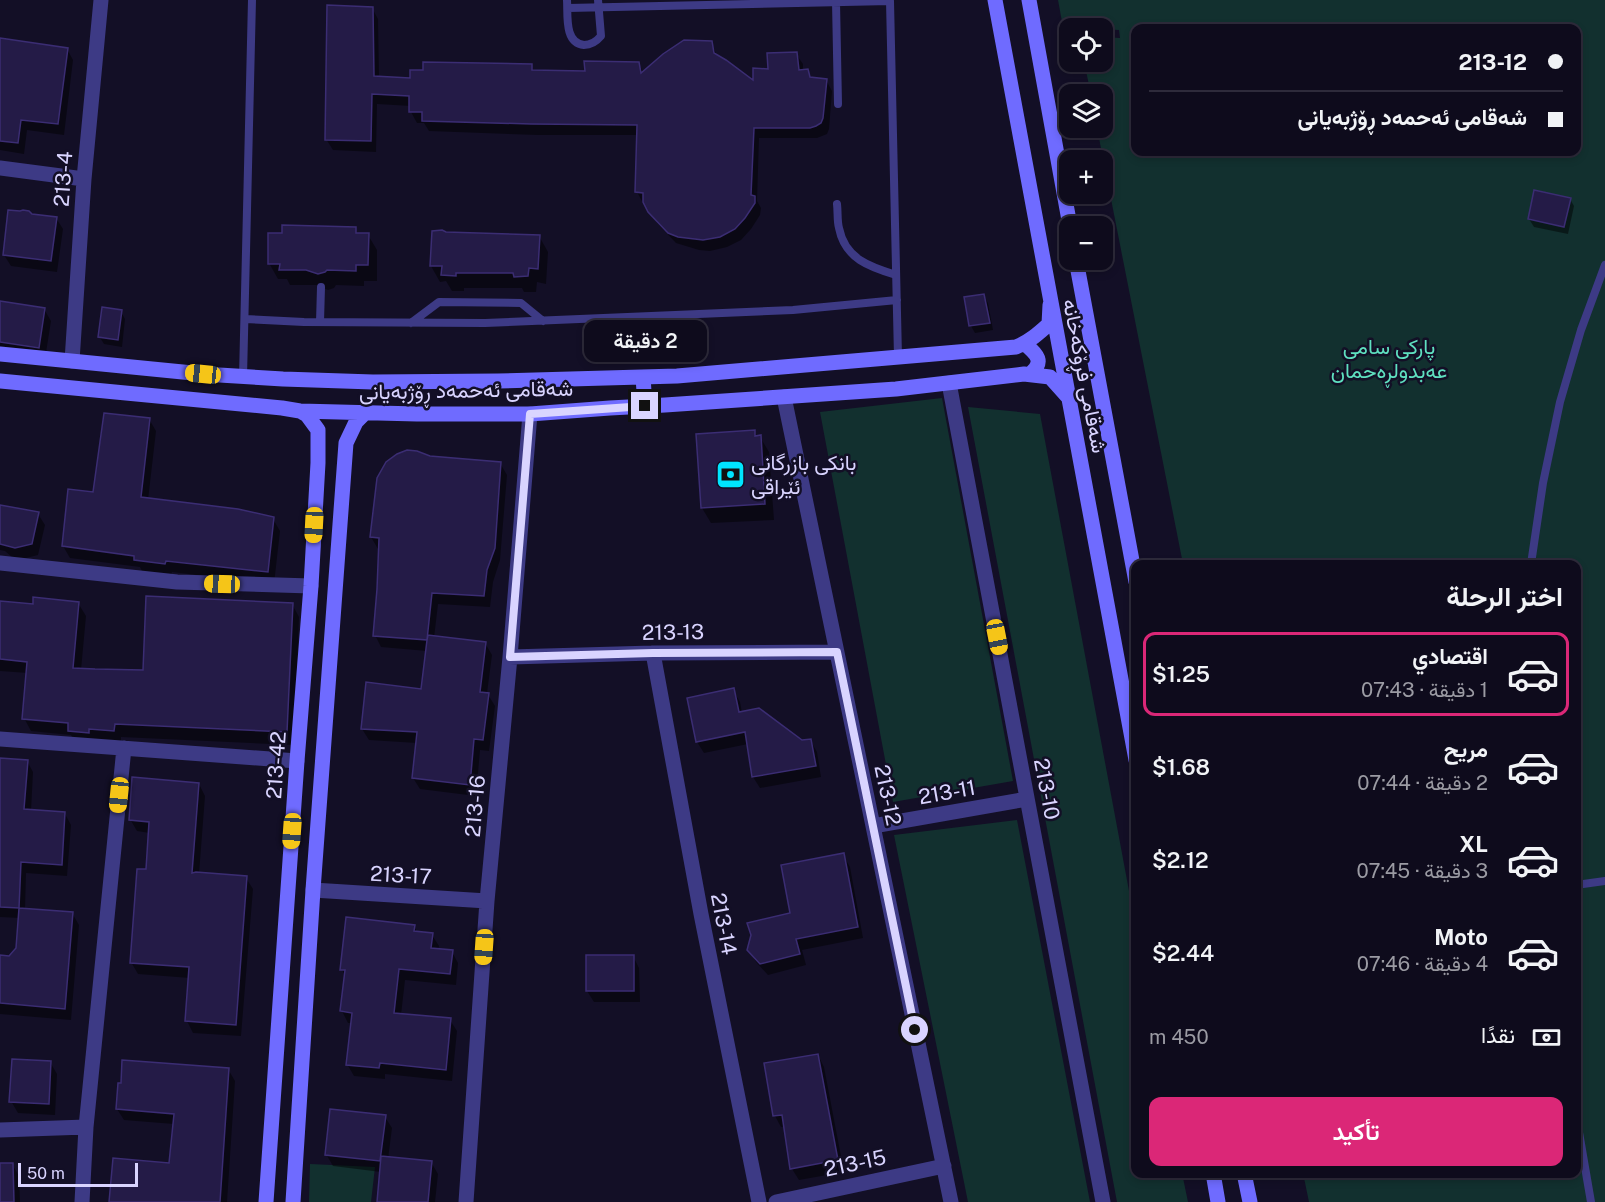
<!DOCTYPE html>
<html lang="ar">
<meta charset="utf-8">
<style>
body{margin:0;font-family:"Public Sans",Vazirmatn,sans-serif;background:#171425;color:#f1f3f6;direction:rtl;height:100vh;display:flex;flex-direction:column;font-size:22px;white-space:nowrap}
*{box-sizing:border-box;margin:0}
p{font-size:20px;color:#9b9ba3}
.icon{flex:none;width:33px;height:33px;fill:none;stroke:currentColor;stroke-width:2;stroke-linecap:round;stroke-linejoin:round}
.map{position:relative;flex:1;overflow:hidden;direction:ltr}
.details{position:absolute;left:1131px;top:560px;width:450px;height:618px;display:flex;flex-direction:column;background:#0e0b1c;border-radius:12px;box-shadow:0 3px 9px #0003,0 0 0 2px #2e2b3b;direction:rtl}
.details>*{flex:none}
.hud{position:absolute;left:1131px;top:24px;width:450px;height:132px;border-radius:12px;box-shadow:0 3px 9px #0003,0 0 0 2px #2e2b3b;direction:rtl;display:grid;align-content:center;height:132px;padding:0 18px;background:#0e0b1c}
.fabs{position:absolute;left:1059px;top:18px;display:grid;gap:12px}
.fabs a{display:grid;place-items:center;width:54px;height:54px;border-radius:12px;background:#0e0b1c;box-shadow:0 3px 9px #0003,0 0 0 2px #2e2b3b;font-size:30px}
.scale{position:absolute;left:18px;bottom:15px;width:120px;box-sizing:border-box;padding-left:6px;border:3px solid #d9d4ff;border-top:0;font-size:16px;line-height:21px;white-space:nowrap;color:#d9d4ff;-webkit-text-stroke:4px #130f26;paint-order:stroke}
.end{position:absolute;width:27px;height:27px;margin:-14px;border:8px solid #d9d4ff;background:#111;box-shadow:0 0 0 3px #111}
.from{border-radius:50%}
.bubble{position:absolute;height:42px;border-radius:12px;background:#0e0b1c;box-shadow:0 3px 9px #0003,0 0 0 2px #2e2b3b;font-size:20px;font-weight:600;line-height:42px;text-align:center;direction:rtl}
.car{position:absolute;width:18px;height:36px;margin:-18px -9px;border-radius:8px;box-shadow:0 0 4px 2px #0007;background:linear-gradient(#f5c518 24%,#345 0 40%,#f5c518 0 76%,#345 0 86%,#f5c518 0)}
.hud b{display:flex;align-items:center;gap:21px;height:57px;font-size:22px}
.hud b+b{border-top:2px solid #2e2b3b}
.hud i{width:15px;height:15px;background:#f1f3f6}
ul{padding:0;list-style:none}
li{display:flex;align-items:center;gap:18px;height:84px;margin:0 12px 9px;padding:0 6px;border:3px solid transparent;border-radius:12px}
li div{flex:1}
li b{display:block;font-size:22px}
li em{font-style:normal;font-weight:600}
li.active{border-color:#db2777}
li>.icon{width:54px;height:54px;stroke-width:1.5}
h2{padding:0 18px;font-size:27px;line-height:72px}
.pay{display:flex;align-items:center;gap:15px;height:66px;padding:0 18px;font-size:22px}
.pay p{margin-inline-start:auto}
.action{display:flex;gap:12px;margin-top:auto;padding:12px 18px}
.action a{flex:1;height:69px;border-radius:12px;background:#db2777;color:#fff;font-size:24px;font-weight:600;line-height:69px;text-align:center}
.map>svg:first-child{display:block}
.green{fill:#12302f;fill-rule:evenodd}
.shadow{fill:#0007}
.building{fill:#241b47;stroke:#3b2d73;stroke-width:1.5}
.lines{fill:none;stroke-linecap:round;stroke-linejoin:round}
.lane{stroke:#3d3a85;stroke-width:8}
.street{stroke:#3d3a85;stroke-width:15}
.secondary{stroke:#6f6bff;stroke-width:15}
.route{stroke:#d9d4ff;stroke-width:8}
.labels{text-anchor:middle;dominant-baseline:central;stroke-width:5;stroke-linejoin:round;paint-order:stroke}
.street-label{font-size:21px;fill:#d9d4ff;stroke:#130f26}
.park-label{font-size:21px;fill:#5fe0c0;stroke:#130f26}
.poi-label{font-size:21px;fill:#d9d4ff;stroke:#130f26;text-anchor:start}
</style>
<div class="map">
<svg width="1605" height="1202" viewBox="0 0 1605 1202">
<rect width="100%" height="100%" fill="#130f26"/>
<!-- green -->
<path class="green" d="M1058,0H1605V1202H1309L1303,1173H1576V564H1183L1097,128H1102V94H1091L1084,62H1102L1103,37L1120,38L1119,30L1063,27ZM1136,28H1576V152H1136Z
M942,398L1013,781L893,802L820,412Z
M968,407L1040,414L1135,923L1136,1173H1182L1188,1202H1117Z
M1017,820L1090,1202H968L894,835Z
M310,1164L375,1167L371,1202H309Z"/>
<!-- shadow -->
<path class="shadow" d="M372,8L378,19L379,77L411,80L531,65L534,72H587L638,63L644,73L711,43L718,57L754,83L770,70L796,54L803,64V71L807,70L812,79L826,80L832,91L829,129L827,134L817,138H759L757,201L761,208L760,215L751,229L741,240L727,247L710,251L699,250L676,243L657,223L645,203H643L637,192L638,135H538L429,131L424,123H417L411,112V106L377,104L376,152L333,150L326,139Z
M0,40L67,49L73,60L64,135L27,130L24,154L0,150Z
M1570,199L1574,206L1568,234L1534,227L1529,219Z
M32,215L56,218L63,229L57,272L11,266L4,255Z
M355,229L359,235H368L377,250V281H364V286L336,285L334,288L328,290L316,285H290L287,279H278L269,263Z
M433,232L539,236L548,252L546,284L537,282L536,292H524L522,288H464V291H452L446,281L440,282L431,266Z
M983,295L988,303L993,330L975,333L971,326L965,299Z
M0,303L44,309L51,321L45,359L0,351Z
M121,312L125,319L122,347L104,344L99,336Z
M149,419L156,431L148,500L273,519L280,531L274,584L172,572L171,575L142,571L140,567L70,558L63,546L70,490L95,493Z
M754,432L758,437H760L769,452L774,520L711,523L702,508Z
M430,457L500,463L507,475L500,560L493,582L490,607L438,604L434,638L485,643L492,655L487,693L495,706L489,751L480,750L476,796L420,789L413,778L417,743L369,740L362,729L422,690L427,651L381,647L375,635L380,549H378L371,537Z
M0,507L38,514L45,525L38,555L22,559L13,558L5,551L0,550Z
M0,601L34,606L78,603L86,616L81,670L144,672L292,604L299,617L294,745L121,737V743L76,744L71,735L31,731L24,718L28,673L0,671Z
M733,690L740,702L742,713L801,741L810,740L817,752L821,777L760,788L753,777L748,744L704,753L697,742Z
M0,760L27,761L33,772L31,811L65,814L71,825L67,876L26,873L25,910L72,913L79,925L71,1020L0,1014V956L10,957L17,948L20,918L0,917Z
M199,784L205,796L199,874L246,878L253,889L241,1036L193,1033L187,1021L190,978L138,974L131,962L147,871L150,833L137,831L130,819Z
M843,855L850,867L863,938L802,950L806,965L768,975L756,962L749,950L792,915Z
M414,927L418,933L432,935L439,946L438,950L452,952L458,963L456,985L405,980L401,1015L450,1020L457,1031L452,1081L385,1074V1079L354,1076L347,1064L352,1023H348L342,1011L346,977L342,970Z
M633,956L639,968L640,1002H594L587,991Z
M818,1055L824,1067L844,1172L799,1180L792,1169L785,1126L781,1127L775,1116Z
M50,1062L57,1074L55,1115L18,1113L11,1101Z
M228,1069L235,1081L227,1202H111L171,1165L174,1124L124,1120L117,1109Z
M385,1117L392,1128L388,1159L431,1162L438,1174L435,1202H379L381,1172L333,1166L326,1154Z
M0,1164H12L19,1176L20,1202H0Z"/>
<!-- building -->
<path class="building" d="M327,5L373,7L374,76L410,78V70H423V62L532,64V70L585,71L584,61L639,62L641,73L663,54L684,40L712,41L714,53L726,60L753,80V68L768,69L767,53L797,52L799,70L808,69L810,77L827,79L823,118L821,123L816,126L810,128H754L751,195L755,196V203L745,218L735,229L720,237L703,240L678,237L668,233L648,212L643,202V193L635,192L637,125L531,124L422,121V112H409V96L372,94L371,141L325,140Z
M0,38L68,48L58,124L21,120L18,143L0,141Z
M1534,190L1571,198L1564,227L1528,219Z
M8,210L20,211L23,210L29,211L32,214L57,217L51,261L3,255Z
M282,225L356,227V233H369L368,265H356V271L327,270L325,272L318,274L306,270H279L280,264H268V233H282Z
M442,230L446,232L540,235L538,269L529,268L528,276L514,277L513,273H456V276L441,275L442,266H430L432,231Z
M984,294L990,323L969,326L964,297Z
M0,301L45,308L39,348L0,342Z
M102,307L122,310L118,340L98,337Z
M104,413L150,418L141,497L238,509L274,517L268,572L166,561L165,564L134,560V556L62,546L68,489L93,492Z
M755,430V436L761,435L765,504L701,508L696,434Z
M407,450L417,451L430,456L501,462L495,548L487,570L484,596L432,593L427,640L428,635L486,642L480,692L489,693L483,740L474,739L470,785L412,778L417,732L361,729L366,682L421,689L427,640L373,636L377,589L379,538L370,537L377,478L386,462L397,454Z
M0,505L39,512L32,544L15,548L0,544Z
M146,596L293,603L287,732L115,724L114,731L89,729V733L68,731V723L22,719L27,662L0,659V601L33,604V597L79,602L73,668L95,669L143,670Z
M734,688L739,712L759,708L802,740L811,739L816,766L752,777L745,732L696,742L687,698Z
M0,758L28,760L24,809L65,812L62,865L21,862L19,908L0,907Z
M132,777L199,783L192,873L196,872L247,876L236,1025L185,1021L189,967L130,963L137,869H146L149,822L129,820Z
M844,853L858,927L796,939L800,954L760,964L747,950L751,935L747,923L790,913L781,865Z
M19,908L73,912L65,1009L0,1003V955L9,956L16,948Z
M346,917L415,925L414,931L433,933L431,948L453,950L450,974L399,969L394,1013L451,1018L446,1070L380,1063L379,1068L346,1065L352,1013L340,1011L345,970H340Z
M586,955H634V991H586Z
M818,1054L838,1160L790,1169L782,1115L773,1116L764,1063Z
M12,1059L51,1061L49,1104L9,1102Z
M122,1060L229,1068L220,1202H109L113,1158L169,1163L174,1114L116,1109L118,1083H121Z
M330,1109L386,1115L380,1161L325,1155Z
M381,1156L432,1161L428,1202H377Z
M0,1163H13L14,1202H0Z"/>
<g class="lines">
<!-- lane -->
<path class="lane" d="M567,0C568,15 564,43 584,45C591,45 596,42 601,36L598,0
M836,2L838,104
M568,8L890,1L898,357
M837,204C838,212 837,221 839,228C845,259 870,267 896,275
M245,319L304,322L485,323L793,310L897,300
M320,322L321,287
M411,323L439,302L521,303L543,321
M243,377L252,0
M1531,564L1543,483L1560,402L1581,330L1605,265
M1576,885L1605,881
M1576,1115L1591,1202"/>
<!-- street -->
<path class="street" d="M0,168L84,179
M72,361L84,179L101,0
M949,383L1103,1202
M784,397L951,1202
M0,563L177,582L311,586
M653,653L701,914L759,1202
M510,657L653,653L837,652
M0,739L297,761
M873,826L1027,799
M313,890L487,901
M0,1130L86,1127
M82,1202L86,1127L124,748
M466,1202L487,901L510,657L530,414
M776,1202L944,1166"/>
<!-- secondary -->
<path class="secondary" d="M995,0L1136,760
M1029,0L1070,226
M1076,260L1136,582
M1025,344C1037,354 1045,362 1030,374
M0,354L203,374L283,379L373,382L498,381L677,376L1016,347C1029,342 1039,333 1049,324L1050,305
M643,377L645,406
M0,381L282,408L300,411L417,414H530L610,408L665,405L896,389L1024,374L1050,377L1067,396
M1213,1173L1218,1202
M1244,1173L1250,1202
M266,1202L297,761L311,586L318,463V430L307,415L300,411
M293,1202L313,890L346,443L356,422L365,413"/>
</g>
<g class="lines">
<!-- route -->
<path class="route" d="M645,406L530,414L510,657L653,653L837,652L915,1030"/>
</g>
<!-- icons -->
<defs>
<symbol id="bank-square" viewBox="-11 -11 22 22"><rect x="-9" y="-9" width="18" height="18" rx="4" fill="#00e5ff" stroke="#130f26"/><path d="M-6-4H6V4H-6ZM0-2.3a2.3 2.3 0 1 0 0 4.6a2.3 2.3 0 1 0 0-4.6Z" fill="#111"/></symbol>
</defs>
<g fill-rule="evenodd">
<use href="#bank-square" x="714" y="458" width="33" height="33"/>
</g>
<g class="labels">
<!-- street labels -->
<g class="street-label">
<text transform="translate(63 179) rotate(-86)">213-4</text>
<text transform="translate(1085 376) rotate(79)">شەقامی فڕۆکەخانە</text>
<text transform="translate(466 390) rotate(-1)">شەقامی ئەحمەد ڕۆژبەیانی</text>
<text transform="translate(673 632) rotate(-1)">213-13</text>
<text transform="translate(276 765) rotate(-86)">213-42</text>
<text transform="translate(1047 789) rotate(79)">213-10</text>
<text transform="translate(947 792) rotate(-10)">213-11</text>
<text transform="translate(888 795) rotate(78)">213-12</text>
<text transform="translate(475 806) rotate(-85)">213-16</text>
<text transform="translate(401 875) rotate(3)">213-17</text>
<text transform="translate(724 924) rotate(79)">213-14</text>
<text transform="translate(855 1163) rotate(-12)">213-15</text>
</g>
<!-- park labels -->
<g class="park-label">
<text x="1389" y="346">پارکی سامی<tspan x="1389" dy="24">عەبدولڕەحمان</tspan></text>
</g>
<!-- poi labels -->
<g class="poi-label">
<text x="751" y="462">بانکی بازرگانی<tspan x="751" dy="24">ئێراقی</tspan></text>
</g>
</g>
</svg>
<div class="fabs">
<a><svg class="icon" aria-label="locate" viewBox="0 0 24 24"><circle cx="12" cy="12" r="6"/><path d="M12 2v4M12 18v4M2 12h4M18 12h4"/></svg></a>
<a><svg class="icon" aria-label="layers" viewBox="0 0 24 24"><path d="M12 4l9 5-9 5-9-5zM3 14l9 5 9-5"/></svg></a>
<a>+</a>
<a>−</a>
</div>
<div class="scale">50 m</div>
<i class="end from" style="left:915px;top:1030px"></i>
<i class="end" style="left:645px;top:406px"></i>
<div class="bubble" style="left:584px;top:320px;width:123px">2 دقيقة</div>
<i class="car" style="left:203px;top:374px;rotate:276deg"></i>
<i class="car" style="left:314px;top:525px;rotate:183deg"></i>
<i class="car" style="left:222px;top:584px;rotate:272deg"></i>
<i class="car" style="left:997px;top:637px;rotate:169deg"></i>
<i class="car" style="left:119px;top:795px;rotate:186deg"></i>
<i class="car" style="left:292px;top:831px;rotate:184deg"></i>
<i class="car" style="left:484px;top:947px;rotate:184deg"></i>
<div class="hud">
<b><i class="from"></i>213-12</b>
<b><i></i>شەقامی ئەحمەد ڕۆژبەیانی</b>
</div>
<section class="details">
<h2>اختر الرحلة</h2>
<ul>
<li class="active"><svg class="icon" aria-label="car" viewBox="0 0 24 24"><path d="M5 17H2v-5l4-1 3-4h7l3 4 3 1v5h-3M9 17h6M6 11h13"/><circle cx="7" cy="17" r="2"/><circle cx="17" cy="17" r="2"/></svg><div><b>اقتصادي</b><p>1 دقيقة · 07:43</p></div><em>$1.25</em></li>
<li><svg class="icon" aria-label="car" viewBox="0 0 24 24"><path d="M5 17H2v-5l4-1 3-4h7l3 4 3 1v5h-3M9 17h6M6 11h13"/><circle cx="7" cy="17" r="2"/><circle cx="17" cy="17" r="2"/></svg><div><b>مريح</b><p>2 دقيقة · 07:44</p></div><em>$1.68</em></li>
<li><svg class="icon" aria-label="car" viewBox="0 0 24 24"><path d="M5 17H2v-5l4-1 3-4h7l3 4 3 1v5h-3M9 17h6M6 11h13"/><circle cx="7" cy="17" r="2"/><circle cx="17" cy="17" r="2"/></svg><div><b>XL</b><p>3 دقيقة · 07:45</p></div><em>$2.12</em></li>
<li><svg class="icon" aria-label="car" viewBox="0 0 24 24"><path d="M5 17H2v-5l4-1 3-4h7l3 4 3 1v5h-3M9 17h6M6 11h13"/><circle cx="7" cy="17" r="2"/><circle cx="17" cy="17" r="2"/></svg><div><b>Moto</b><p>4 دقيقة · 07:46</p></div><em>$2.44</em></li>
</ul>
<div class="pay"><svg class="icon" aria-label="cash" viewBox="0 0 24 24"><path d="M3 7h18v10H3z"/><circle cx="12" cy="12" r="2"/></svg>نقدًا<p>450 m</p></div>
<div class="action"><a>تأكيد</a></div>
</section>
</div>
